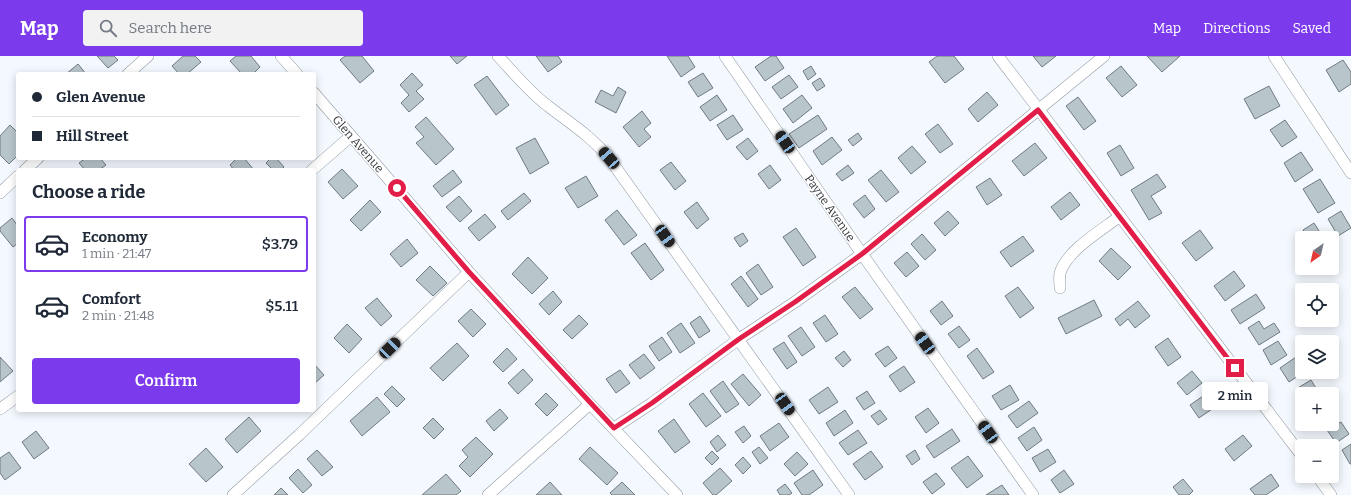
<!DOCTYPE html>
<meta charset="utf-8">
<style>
body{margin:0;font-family:Bitter,serif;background:#f2f2f3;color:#1f2937;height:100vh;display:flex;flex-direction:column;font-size:15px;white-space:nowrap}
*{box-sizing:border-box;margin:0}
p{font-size:13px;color:#747a83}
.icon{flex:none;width:22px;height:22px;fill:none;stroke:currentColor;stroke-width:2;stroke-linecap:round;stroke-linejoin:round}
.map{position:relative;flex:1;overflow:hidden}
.details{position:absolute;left:16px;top:112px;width:300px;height:244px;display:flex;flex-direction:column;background:#fff;border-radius:4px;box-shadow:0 2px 10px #0003}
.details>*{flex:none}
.banner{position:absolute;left:16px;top:16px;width:300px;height:88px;border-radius:4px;box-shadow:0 2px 10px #0003;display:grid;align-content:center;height:88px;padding:0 16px;background:#fff}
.needle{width:26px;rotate:214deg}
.buttons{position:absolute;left:1295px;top:175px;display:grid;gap:8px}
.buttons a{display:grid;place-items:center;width:44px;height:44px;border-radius:4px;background:#fff;box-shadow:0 2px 10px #0003;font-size:20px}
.end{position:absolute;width:18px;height:18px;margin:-9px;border:5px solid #e11d48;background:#fff;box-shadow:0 0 0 2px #fff}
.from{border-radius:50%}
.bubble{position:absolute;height:28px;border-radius:4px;background:#fff;box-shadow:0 2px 10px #0003;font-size:13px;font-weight:600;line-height:28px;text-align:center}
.car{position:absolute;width:12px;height:24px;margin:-12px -6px;border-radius:5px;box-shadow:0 0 3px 1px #0007;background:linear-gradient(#222 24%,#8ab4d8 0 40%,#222 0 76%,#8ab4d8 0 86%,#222 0)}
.banner b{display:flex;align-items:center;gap:14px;height:38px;font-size:15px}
.banner b+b{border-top:1px solid #e0e1e3}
.banner i{width:10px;height:10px;background:#1f2937}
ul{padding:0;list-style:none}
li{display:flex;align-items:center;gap:12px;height:56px;margin:0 8px 6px;padding:0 8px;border:2px solid transparent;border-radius:4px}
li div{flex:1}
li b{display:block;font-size:15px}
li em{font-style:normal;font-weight:600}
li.selected{border-color:#7c3aed}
li>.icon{width:36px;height:36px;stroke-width:1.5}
h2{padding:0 16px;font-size:18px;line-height:48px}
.cta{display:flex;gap:8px;margin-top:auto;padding:8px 16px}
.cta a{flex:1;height:46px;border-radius:4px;background:#7c3aed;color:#fff;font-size:16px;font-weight:600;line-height:46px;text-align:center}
header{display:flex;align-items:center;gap:24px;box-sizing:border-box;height:56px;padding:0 20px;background:#7c3aed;color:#fff}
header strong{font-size:19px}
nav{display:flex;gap:22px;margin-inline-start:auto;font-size:14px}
.search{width:280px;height:36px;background:#f2f2f3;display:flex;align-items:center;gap:10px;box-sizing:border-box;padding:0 14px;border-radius:4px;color:#747a83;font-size:15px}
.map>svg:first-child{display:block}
.building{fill:#b8c5cb;stroke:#6f7b80}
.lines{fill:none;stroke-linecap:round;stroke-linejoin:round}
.minor-casing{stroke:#9097a1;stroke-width:12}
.minor{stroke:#fff;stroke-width:11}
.route{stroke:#e11d48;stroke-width:5}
.labels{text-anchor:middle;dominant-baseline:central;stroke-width:3;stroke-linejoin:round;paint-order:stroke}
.street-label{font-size:12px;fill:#3a3d41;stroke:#fff}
</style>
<header>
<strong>Map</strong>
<div class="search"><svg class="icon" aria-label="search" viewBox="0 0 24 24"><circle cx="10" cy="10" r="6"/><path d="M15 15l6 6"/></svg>Search here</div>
<nav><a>Map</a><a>Directions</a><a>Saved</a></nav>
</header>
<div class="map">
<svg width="1351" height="439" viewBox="0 0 1351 439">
<rect width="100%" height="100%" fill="#f4f9ff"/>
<!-- building -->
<path class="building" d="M97,0H114L118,4L108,12Z
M183,0H195L201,6L187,18H179L172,10Z
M236,0H251L260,11L253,18H242L230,5Z
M345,0H362L374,15L360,27L340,4Z
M450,0H467L457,8Z
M536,0H558L562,6L548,16Z
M667,0H688L695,11L681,21Z
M771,0H776L784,12L765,25L755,11Z
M937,0H954L964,13L945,27L929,6Z
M1033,0H1056L1042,11Z
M1147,0H1180L1162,16Z
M1343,4L1351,16V28L1339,36L1326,14Z
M78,8L86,18H66Z
M811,10L816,18L808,24L803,15Z
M1121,10L1137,29L1122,41L1106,22Z
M412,17L423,29L416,35L424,43L409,56L401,47L409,39L400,29Z
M703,17L713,32L698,41L688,26Z
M789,19L798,31L781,43L772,31Z
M487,20L509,49L496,59L474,29Z
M820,22L825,30L817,35L812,27Z
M1269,30L1280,50L1255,63L1244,43Z
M618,31L626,36L616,57L595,46L601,34L613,40Z
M987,36L998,49L978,66L968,53Z
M717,39L727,54L710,65L700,51Z
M802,39L812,52L793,67L783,53Z
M1078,41L1096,65L1084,74L1066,50Z
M642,55L651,67L644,73L651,81L639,91L623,71Z
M733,59L743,74L727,84L717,69Z
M818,59L827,73L799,92L789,78Z
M426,61L454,93L436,109L416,87L424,81L415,71Z
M1285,64L1297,81L1282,91L1270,74Z
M938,68L953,88L940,97L925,78Z
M10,69L18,77V99L9,108L0,99V80Z
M858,77L862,83L853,90L848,84Z
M832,81L842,94L822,109L813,95Z
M535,82L549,107L530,118L516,92Z
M748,82L758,95L747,104L736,91Z
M1035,87L1047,102L1024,120L1012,105Z
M1120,89L1134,112L1121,120L1107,97Z
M912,90L926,106L911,118L898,102Z
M1301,96L1313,114L1295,126L1284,107Z
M86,102H100L106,109L99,114H85L79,107Z
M237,102H244L254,114H234L230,109Z
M271,102H276L284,111L281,114H273L266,107Z
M671,106L686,125L675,134L660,114Z
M770,109L781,124L769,133L758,118Z
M848,109L854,117L842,125L836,118Z
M342,113L358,130L343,143L328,126Z
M453,114L462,126L442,141L433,130Z
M881,114L899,136L886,146L868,124Z
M1157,118L1166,131L1151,140L1162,157L1149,164L1131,134Z
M586,120L598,140L578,152L565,132Z
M990,122L1002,139L987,149L976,131Z
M1320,123L1335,147L1318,157L1303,133Z
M1070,136L1080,149L1061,164L1051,151Z
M524,137L531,145L508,164L501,155Z
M865,139L875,153L864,162L853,148Z
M459,140L472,155L460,166L446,151Z
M370,144L381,156L361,175L350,164Z
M697,146L709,163L697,173L684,156Z
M617,154L637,179L624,189L605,164Z
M948,155L959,167L945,180L934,167Z
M1341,155L1351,172L1338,180L1328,163Z
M485,158L496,171L479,185L468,172Z
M12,162L18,170V187L13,191L0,175V172Z
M1314,167L1321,178L1314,182H1308L1303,174Z
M796,172L816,201L803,210L783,181Z
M1200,174L1213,192L1196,205L1182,187Z
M743,177L748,185L740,191L734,182Z
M922,178L936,194L925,204L911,188Z
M1023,180L1034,195L1011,211L1000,196Z
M407,183L418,197L401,211L390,198Z
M645,187L664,214L651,224L631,197Z
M1111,192L1131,211L1118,224L1099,205Z
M907,196L919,210L906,221L894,207Z
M528,201L548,222L532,238L512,218Z
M758,208L773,231L761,239L746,217Z
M430,210L447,227L433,240L416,224Z
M1234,215L1245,230L1225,245L1214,230Z
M741,220L758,243L748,251L731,228Z
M855,231L873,253L860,263L842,241Z
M1018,231L1034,252L1020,262L1005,240Z
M553,235L562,246L549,259L539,248Z
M1256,238L1265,252L1240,268L1231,254Z
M377,242L392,260L381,270L365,252Z
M1094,244L1102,260L1066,278L1058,262Z
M942,245L953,260L941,269L930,255Z
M1138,245L1150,260L1135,272L1128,263L1120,270L1115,263Z
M471,253L486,268L473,281L458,265Z
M579,259L588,268L572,283L563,274Z
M825,259L838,278L826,286L813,267Z
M700,260L710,275L699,282L690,267Z
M1259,265L1264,273L1274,267L1280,276L1259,289L1248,272Z
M681,267L695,287L680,297L667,277Z
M347,268L362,283L349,297L334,282Z
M959,270L970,284L959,292L948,278Z
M801,271L815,291L802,300L788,280Z
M662,281L672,296L659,305L649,290Z
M1168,282L1181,301L1168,310L1155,291Z
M1278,285L1287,299L1271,309L1263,294Z
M784,286L797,306L787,313L773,293Z
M457,287L469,300L443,325L430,312Z
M888,290L897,302L885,311L875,298Z
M507,292L517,303L503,316L493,306Z
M977,292L994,316L983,323L967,300Z
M844,295L851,304L843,311L835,302Z
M644,298L655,312L640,323L629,309Z
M1299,299L1302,303V316H1304L1289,326L1280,312Z
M0,301L13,315L0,326Z
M314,308L324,319L314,328Z
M904,310L915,326L900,336L889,320Z
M523,313L533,324L518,338L508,327Z
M620,314L630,327L616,337L606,323Z
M1192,315L1202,327L1187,339L1177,327Z
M743,318L761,339L749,350L731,328Z
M1311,324L1319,337L1302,338V343L1296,333Z
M723,325L739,348L726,357L710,335Z
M1010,329L1019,344L1001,354L992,340Z
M392,330L405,343L397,351L384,338Z
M828,331L838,346L819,358L809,344Z
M867,335L875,347L864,354L856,342Z
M546,337L558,349L547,360L535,348Z
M703,337L721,360L706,371L689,348Z
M1206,338L1215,351L1199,362L1190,349Z
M377,341L390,356L362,380L350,365Z
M1029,345L1038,357L1017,372L1008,360Z
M928,352L939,367L926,377L915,361Z
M500,353L508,362L494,375L486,365Z
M845,354L853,367L834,380L826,367Z
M880,354L887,363L878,369L871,360Z
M249,361L261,375L237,397L225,383Z
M433,362L444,373L434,383L423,372Z
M674,363L690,386L675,397L658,375Z
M1341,366L1349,378L1336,387L1327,374Z
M779,367L789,381L770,395L760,380Z
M744,370L751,380L743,387L735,376Z
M1034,371L1042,384L1027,395L1018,382Z
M952,373L960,385L934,402L926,390Z
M858,374L867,387L848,399L839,387Z
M36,375L49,392L34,403L22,386Z
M718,379L726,389L717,396L710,386Z
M1243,379L1252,390L1234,405L1225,393Z
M476,381L493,398L470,421L459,410L468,401L462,394Z
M1351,388V408H1350L1342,394Z
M590,391L618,417L607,429L579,403Z
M759,391L768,402L760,408L752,396Z
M206,392L223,411L206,426L189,408Z
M1048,393L1056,406L1040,416L1032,402Z
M317,394L333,411L322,420L307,403Z
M915,394L920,403L912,409L906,400Z
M712,395L719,402L712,409L705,402Z
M871,395L883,411L865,424L853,408Z
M9,396L21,412L5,424L0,417V402Z
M797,396L808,408L795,420L784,408Z
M968,400L983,420L967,432L951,412Z
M743,401L751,410L743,418L735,409Z
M720,412L732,425L716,439H713L703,427Z
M298,413L312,429L303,437L289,422Z
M813,414L823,429L809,439H802L794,427Z
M1064,414L1074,428L1060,437L1051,424Z
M936,417L945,428L932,438L923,426Z
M446,418L461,435L456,439H422Z
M1271,418L1279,430L1266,439H1255L1250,433Z
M1183,423L1193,435L1189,439H1179L1173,431Z
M550,426L562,439H536Z
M622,426L635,439H612L610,437Z
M785,428L792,437L789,439H780L777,434Z
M1002,429L1009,439H986Z
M281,432L288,439H274Z"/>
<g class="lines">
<defs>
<path id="minor" d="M281,0L297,18
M498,0C514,17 529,36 548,50C571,68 590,79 609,102L849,439
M725,0L862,198L1033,439
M998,0L1302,400
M1274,0L1351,117
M128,18L148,0
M314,37L469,216L590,348L677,439
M25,114L38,102
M312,114L351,80
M0,137L18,120
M1060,232C1060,227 1059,221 1060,217C1067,194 1102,174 1120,160
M0,353L18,340
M614,372L652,347L739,283L795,246L862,198L1104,0
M1317,420L1331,439
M233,439L299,379L469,216
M488,439L590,348"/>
</defs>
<!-- minor casing -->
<use href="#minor" class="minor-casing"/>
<!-- minor -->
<use href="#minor" class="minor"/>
</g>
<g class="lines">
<!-- route -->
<path class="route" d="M397,132L469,216L614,372L652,347L739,283L795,246L862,198L1038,54L1235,312"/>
</g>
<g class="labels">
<!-- street labels -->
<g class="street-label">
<text transform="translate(358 88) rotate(49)">Glen Avenue</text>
<text transform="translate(830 152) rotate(55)">Payne Avenue</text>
</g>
</g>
</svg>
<div class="buttons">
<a><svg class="needle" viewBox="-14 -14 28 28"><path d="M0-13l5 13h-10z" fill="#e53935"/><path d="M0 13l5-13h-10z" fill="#747a83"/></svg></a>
<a><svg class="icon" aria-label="locate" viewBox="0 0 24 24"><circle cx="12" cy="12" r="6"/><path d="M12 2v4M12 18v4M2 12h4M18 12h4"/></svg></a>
<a><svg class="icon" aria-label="layers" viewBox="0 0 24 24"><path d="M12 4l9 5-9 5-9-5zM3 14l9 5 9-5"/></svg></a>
<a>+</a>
<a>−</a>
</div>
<i class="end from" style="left:397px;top:132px"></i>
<i class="end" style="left:1235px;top:312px"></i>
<div class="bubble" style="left:1202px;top:326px;width:66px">2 min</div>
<i class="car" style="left:785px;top:86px;rotate:326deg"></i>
<i class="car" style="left:609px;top:102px;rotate:319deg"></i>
<i class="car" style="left:665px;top:180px;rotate:145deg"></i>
<i class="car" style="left:925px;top:287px;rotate:324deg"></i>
<i class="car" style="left:390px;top:292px;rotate:46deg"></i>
<i class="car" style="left:785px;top:348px;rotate:145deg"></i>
<i class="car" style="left:988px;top:376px;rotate:325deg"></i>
<div class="banner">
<b><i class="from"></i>Glen Avenue</b>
<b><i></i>Hill Street</b>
</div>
<section class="details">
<h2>Choose a ride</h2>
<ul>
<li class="selected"><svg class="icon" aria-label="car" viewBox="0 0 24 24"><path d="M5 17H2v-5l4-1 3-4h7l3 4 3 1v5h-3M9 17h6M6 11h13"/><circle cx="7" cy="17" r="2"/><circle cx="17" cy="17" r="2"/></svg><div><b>Economy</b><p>1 min · 21:47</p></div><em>$3.79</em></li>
<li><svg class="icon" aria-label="car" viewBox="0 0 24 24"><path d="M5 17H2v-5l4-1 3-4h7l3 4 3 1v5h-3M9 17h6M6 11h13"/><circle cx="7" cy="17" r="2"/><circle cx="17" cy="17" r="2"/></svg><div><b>Comfort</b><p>2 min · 21:48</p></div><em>$5.11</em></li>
</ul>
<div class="cta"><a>Confirm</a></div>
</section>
</div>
